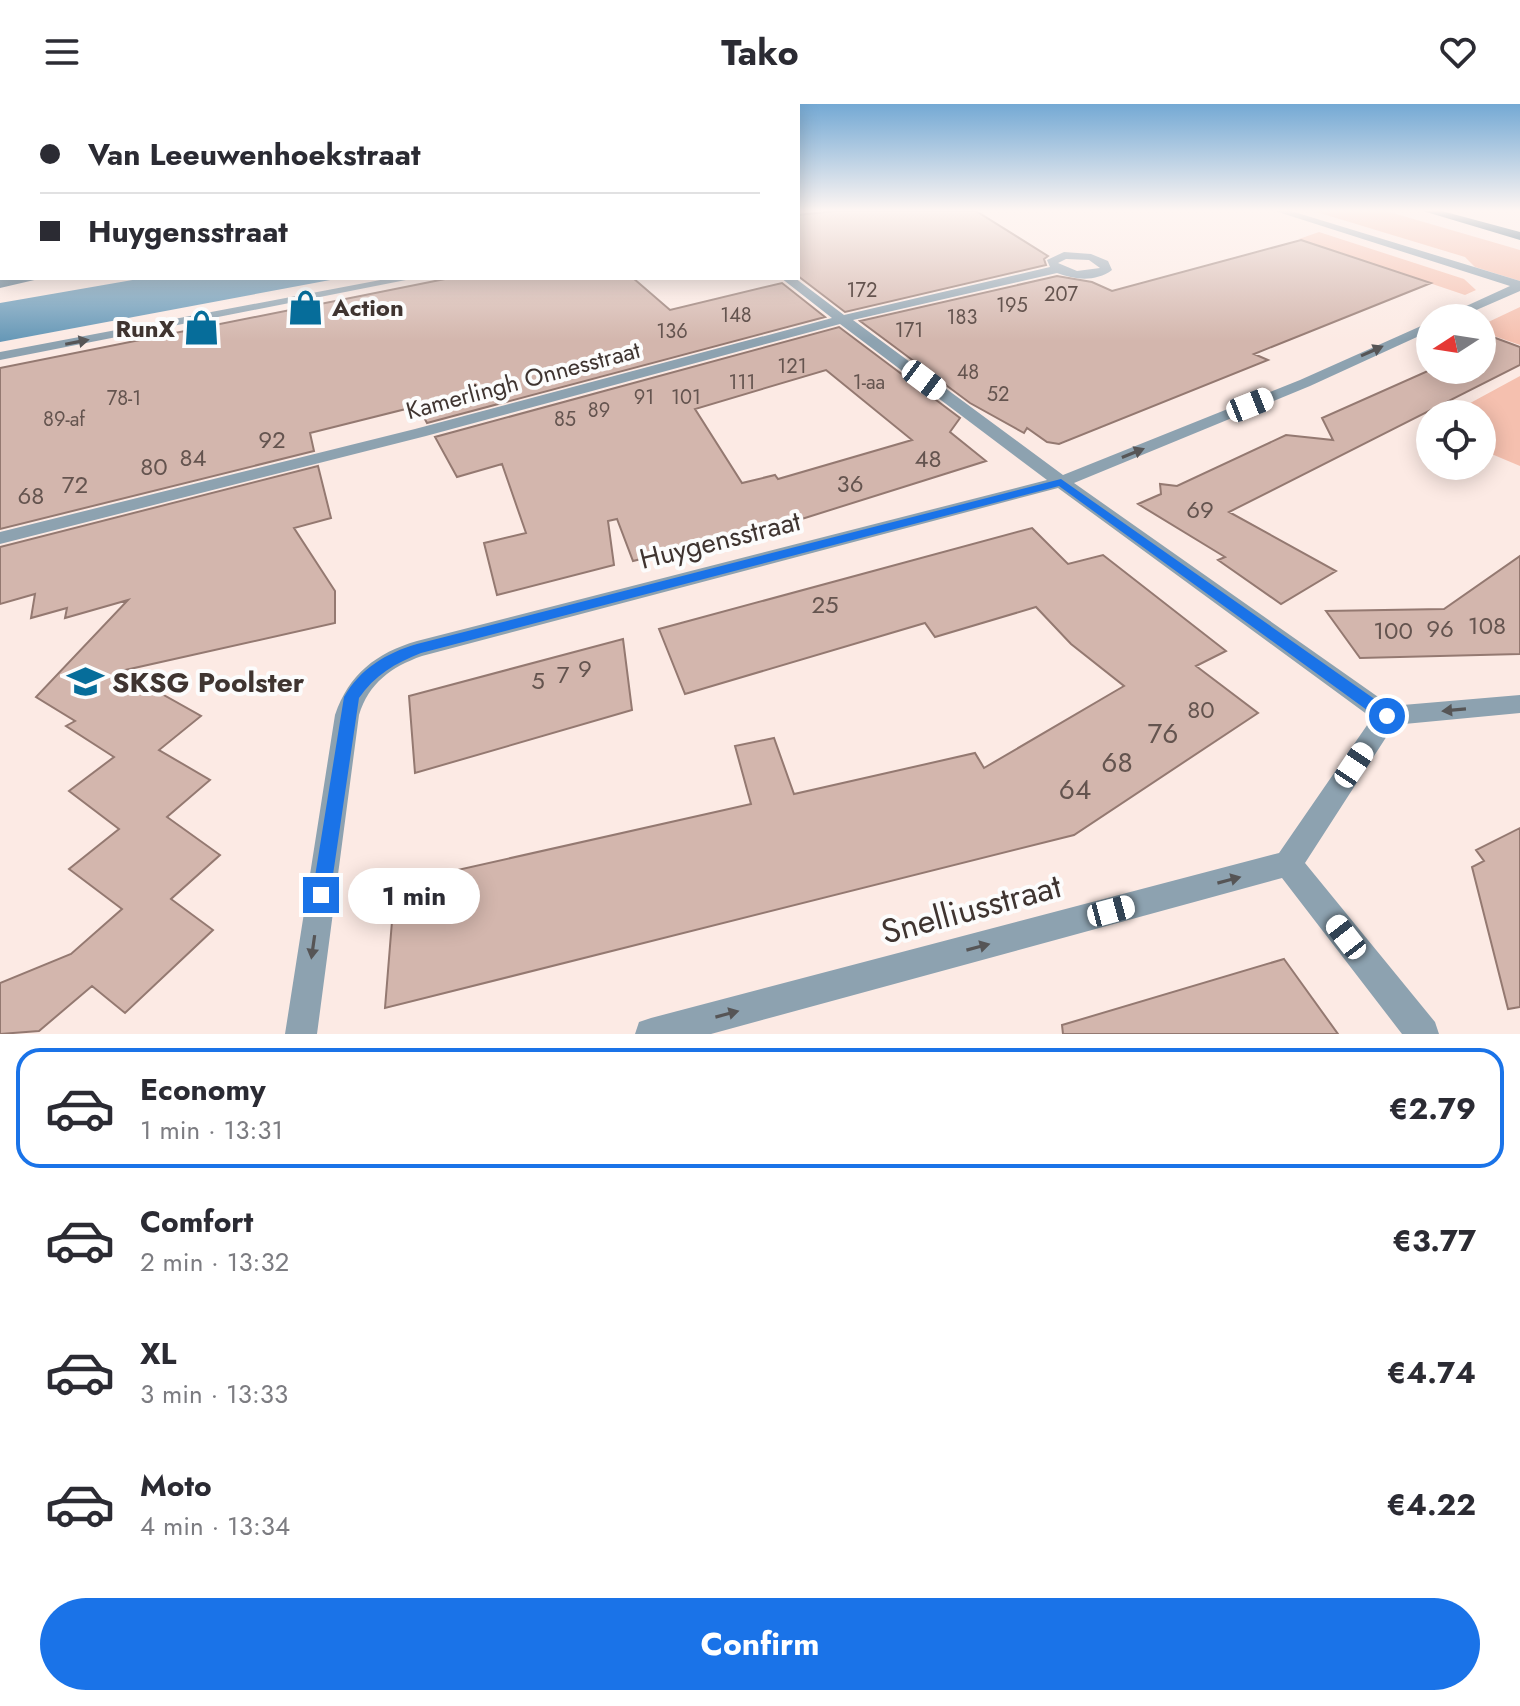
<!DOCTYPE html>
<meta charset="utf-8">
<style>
body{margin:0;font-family:Jost,sans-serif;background:#f7f7f7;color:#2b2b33;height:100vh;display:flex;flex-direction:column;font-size:30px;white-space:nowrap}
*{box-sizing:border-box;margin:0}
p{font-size:26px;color:#7c7c81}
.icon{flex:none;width:44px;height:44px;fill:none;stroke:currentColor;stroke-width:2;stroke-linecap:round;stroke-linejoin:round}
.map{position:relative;height:930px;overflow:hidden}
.side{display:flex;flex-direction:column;background:#fff;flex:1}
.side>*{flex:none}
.banner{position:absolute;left:0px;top:0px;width:800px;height:176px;box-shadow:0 4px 20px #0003;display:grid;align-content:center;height:176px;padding:0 40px;background:#fff}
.needle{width:52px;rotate:258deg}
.tools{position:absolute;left:1416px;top:200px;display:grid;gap:16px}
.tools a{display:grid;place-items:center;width:80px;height:80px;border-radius:50%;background:#fff;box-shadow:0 4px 20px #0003;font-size:40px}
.end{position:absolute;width:36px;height:36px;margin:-18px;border:10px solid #1a73e8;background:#fff;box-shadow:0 0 0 4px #fff}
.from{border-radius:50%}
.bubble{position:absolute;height:56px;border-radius:28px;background:#fff;box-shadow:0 4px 20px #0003;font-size:26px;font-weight:700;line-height:56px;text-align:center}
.car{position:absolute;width:24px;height:48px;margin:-24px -12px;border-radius:10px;box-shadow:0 0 6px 2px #0007;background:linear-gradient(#fff 24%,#345 0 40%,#fff 0 76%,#345 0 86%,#fff 0)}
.banner b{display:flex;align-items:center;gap:28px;height:76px;font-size:30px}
.banner b+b{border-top:2px solid #e1e1e2}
.banner i{width:20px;height:20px;background:#2b2b33}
ul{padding:14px 0 0;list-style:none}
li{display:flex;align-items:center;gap:24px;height:120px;margin:0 16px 12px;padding:0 24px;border:4px solid transparent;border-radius:24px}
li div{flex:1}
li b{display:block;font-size:30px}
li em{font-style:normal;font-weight:700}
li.selected{border-color:#1a73e8}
li>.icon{width:72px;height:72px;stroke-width:1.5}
.button{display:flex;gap:16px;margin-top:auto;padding:16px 40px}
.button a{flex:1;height:92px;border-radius:48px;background:#1a73e8;color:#fff;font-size:32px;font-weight:700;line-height:92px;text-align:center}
header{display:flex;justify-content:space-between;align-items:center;height:104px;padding:0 40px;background:#fff;font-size:36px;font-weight:700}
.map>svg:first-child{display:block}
.green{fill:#f5c0af}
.water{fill:#6698b7}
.building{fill:#d3b6ad;stroke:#947971;stroke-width:2;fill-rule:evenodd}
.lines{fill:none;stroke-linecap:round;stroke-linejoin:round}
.minor{fill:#8da2b0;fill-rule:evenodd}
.tertiary{stroke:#8da2b0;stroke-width:20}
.secondary{fill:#5d7d92;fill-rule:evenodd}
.trunk{fill:#2a5872;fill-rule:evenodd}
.oneway{fill:#565556}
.route{fill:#1a73e8}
.labels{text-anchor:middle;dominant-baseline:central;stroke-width:8;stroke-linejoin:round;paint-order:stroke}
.far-number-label{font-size:20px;fill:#64544f}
.far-poi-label{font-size:24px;font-weight:bold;fill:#3f3430;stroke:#fcfcfc;text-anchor:start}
.far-street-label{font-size:24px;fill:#3f3430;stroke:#fcfcfc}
.number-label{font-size:24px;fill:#64544f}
.street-label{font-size:28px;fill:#3f3430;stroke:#fcfcfc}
.poi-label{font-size:28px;font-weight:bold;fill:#3f3430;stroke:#fcfcfc;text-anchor:start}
.near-number-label{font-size:28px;fill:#64544f}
.near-street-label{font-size:34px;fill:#3f3430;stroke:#fcfcfc}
</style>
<header><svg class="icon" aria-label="menu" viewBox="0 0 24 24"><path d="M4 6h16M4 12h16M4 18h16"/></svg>Tako<svg class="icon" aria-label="heart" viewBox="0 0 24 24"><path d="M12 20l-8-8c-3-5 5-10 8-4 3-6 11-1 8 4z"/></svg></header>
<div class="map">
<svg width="1520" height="930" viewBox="0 0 1520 930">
<rect width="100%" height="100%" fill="#fceae4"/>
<!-- green -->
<path class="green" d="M1313,107H1386L1520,146V177L1475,163L1465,153Z
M1319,128L1464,175L1476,186L1465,191L1299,135Z
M1520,203V241L1494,232L1482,237V221Z
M1520,272V362L1482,346V310H1450Z"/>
<!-- water -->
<path class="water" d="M144,174H341L0,238V199Z"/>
<!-- building -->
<path class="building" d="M835,107H976L1048,152L1044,155L1046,161L845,208L798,172V111Z
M1301,136L1431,179L1254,250L1268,256L1059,340L1047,338L1027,324L1024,329L970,299L860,217L1057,172L1092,178L1112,187Z
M450,174H633L670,206L782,179L825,213L427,319L418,302L310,329L314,347L0,425V264Z
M839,223L960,314L950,328L986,357L789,419L633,457L617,415L608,417L614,461L497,491L484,439L526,429L502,360L457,373L435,333ZM826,266L912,336L778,375L775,371L742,379L695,305Z
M1482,229L1520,243V261L1229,408L1336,467L1281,500L1218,456L1225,453L1138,400L1161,390L1160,380L1177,382L1286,331L1333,336L1322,314L1430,266H1482Z
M318,362L331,414L294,424L335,487V519L121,567L201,612L159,646L210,676L167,713L220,751L171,795L213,826L125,909L92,882L39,927L0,930V879L71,850L122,805L69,765L119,725L69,687L114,653L66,622L75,617L36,593L128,496L65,514L67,504L31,514L35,490L0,500V443Z
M1032,424L1068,460L1103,451L1226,547L1196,562L1258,609L1074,731L385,904L395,780L751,700L735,642L774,634L794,690L975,649L984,664L1124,582L1071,540L1036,503L935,533L925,519L685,590L659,525Z
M1520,452V550L1360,554L1326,507L1444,505Z
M623,535L632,606L415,669L409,592Z
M1520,724V903L1508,905L1472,763L1484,757L1476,746Z
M1284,855L1338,930H1063L1062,921Z"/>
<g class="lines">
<!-- minor -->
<path class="minor" d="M1275,107H1291L1520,177V187L1458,214H1440L1510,182Z
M1064,148L1091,150L1108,157L1112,166C1096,178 1075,176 1057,169L853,216L1063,371L1300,276L1430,218V227L1310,282L1074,379L1391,602L1520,591V609L1394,621L1305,759L1435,918L1439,930H1402L1282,774L711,930H635L639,918L651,914L1279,749L1372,614L1058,384L422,552C391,563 369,579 359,611L317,930H285L335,611C349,570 376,549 417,537L1047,376L840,220L426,332L0,440V428L415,325L832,214L781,174H795L844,211L1050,163L1047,156ZM1066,155L1089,156L1100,164L1077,167L1058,159Z
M391,174H416L0,256V248Z"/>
<!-- tertiary -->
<path class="tertiary" d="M0,151L2,150"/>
<!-- secondary -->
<path class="secondary" d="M0,156H2V162H0Z
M15,174H43L0,184V176Z"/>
<!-- trunk -->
<path class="trunk" d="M1423,107H1442L1520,128V136Z"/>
</g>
<!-- one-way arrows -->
<defs><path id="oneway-solid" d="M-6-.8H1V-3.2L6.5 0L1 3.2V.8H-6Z" transform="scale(2)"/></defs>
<g class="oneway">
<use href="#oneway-solid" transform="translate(77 238) rotate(-11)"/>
<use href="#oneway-solid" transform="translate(1372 247) rotate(-24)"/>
<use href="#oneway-solid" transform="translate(1133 349) rotate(-22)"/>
<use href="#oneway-solid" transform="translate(1454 606) rotate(175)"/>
<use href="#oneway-solid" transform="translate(1229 776) rotate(-15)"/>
<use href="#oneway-solid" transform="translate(313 843) rotate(98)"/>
<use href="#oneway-solid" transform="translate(978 843) rotate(-15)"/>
<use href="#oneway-solid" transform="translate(727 910) rotate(-15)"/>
</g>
<!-- sky -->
<linearGradient id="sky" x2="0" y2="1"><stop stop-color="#74a9d4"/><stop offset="0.45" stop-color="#fef6f3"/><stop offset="1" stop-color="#fef6f3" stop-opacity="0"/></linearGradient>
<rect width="1520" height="237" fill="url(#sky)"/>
<!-- route -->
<path class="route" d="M1061,375L1393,608V617H1382L1059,382L421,549C395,559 374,572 359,594L330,791L321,800L314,797L312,791L344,593C360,565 386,549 417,540Z"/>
<!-- icons -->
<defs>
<symbol id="shop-bare" viewBox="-9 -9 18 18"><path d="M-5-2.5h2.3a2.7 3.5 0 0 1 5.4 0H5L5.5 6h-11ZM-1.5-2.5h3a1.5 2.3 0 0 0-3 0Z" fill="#066d9a" stroke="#fcfcfc" stroke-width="2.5" paint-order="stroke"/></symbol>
<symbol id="school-bare" viewBox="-9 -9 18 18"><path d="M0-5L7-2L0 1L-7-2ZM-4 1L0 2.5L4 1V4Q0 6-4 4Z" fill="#066d9a" stroke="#fcfcfc" stroke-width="2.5" paint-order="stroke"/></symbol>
</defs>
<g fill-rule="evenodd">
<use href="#shop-bare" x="280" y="178" width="51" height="51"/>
<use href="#shop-bare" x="176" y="198" width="51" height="51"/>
<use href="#school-bare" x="60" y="552" width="51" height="51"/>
</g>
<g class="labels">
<!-- far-number labels -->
<g class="far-number-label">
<text x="862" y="186">172</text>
<text x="1061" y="190">207</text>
<text x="1012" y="201">195</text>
<text x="736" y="211">148</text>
<text x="962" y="213">183</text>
<text x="909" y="226">171</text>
<text x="672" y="227">136</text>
<text x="792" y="262">121</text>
<text x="968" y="268">48</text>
<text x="742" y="278">111</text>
<text x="869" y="278">1-aa</text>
<text x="998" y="290">52</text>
<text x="644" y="293">91</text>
<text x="686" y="293">101</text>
<text x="124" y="294">78-1</text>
<text x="599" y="306">89</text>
<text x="64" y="315">89-af</text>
<text x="565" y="315">85</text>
</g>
<!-- far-poi labels -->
<g class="far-poi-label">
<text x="332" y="203">Action</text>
<text x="175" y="224" text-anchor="end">RunX</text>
</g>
<!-- far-street labels -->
<g class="far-street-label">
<text transform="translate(523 276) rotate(-15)">Kamerlingh Onnesstraat</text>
</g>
<!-- number labels -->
<g class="number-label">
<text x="272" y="335">92</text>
<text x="193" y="353">84</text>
<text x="928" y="354">48</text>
<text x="154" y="362">80</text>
<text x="850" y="379">36</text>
<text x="75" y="380">72</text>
<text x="31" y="391">68</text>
<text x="1200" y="405">69</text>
<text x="825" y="500">25</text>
<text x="1487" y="521">108</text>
<text x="1440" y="524">96</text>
<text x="1393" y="526">100</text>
<text x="585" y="564">9</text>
<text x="563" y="570">7</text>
<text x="538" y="576">5</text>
<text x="1201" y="605">80</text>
</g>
<!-- street labels -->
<g class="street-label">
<text transform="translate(720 436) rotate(-14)">Huygensstraat</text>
</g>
<!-- poi labels -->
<g class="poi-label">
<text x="112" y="578">SKSG Poolster</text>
</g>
<!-- near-number labels -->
<g class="near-number-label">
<text x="1163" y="629">76</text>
<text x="1117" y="658">68</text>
<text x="1075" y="685">64</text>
</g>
<!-- near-street labels -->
<g class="near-street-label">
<text transform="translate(971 805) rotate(-15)">Snelliusstraat</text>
</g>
</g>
</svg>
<div class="tools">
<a><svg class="needle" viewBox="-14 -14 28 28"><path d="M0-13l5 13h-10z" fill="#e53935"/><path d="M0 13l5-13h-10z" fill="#7c7c81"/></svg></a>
<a><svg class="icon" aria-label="locate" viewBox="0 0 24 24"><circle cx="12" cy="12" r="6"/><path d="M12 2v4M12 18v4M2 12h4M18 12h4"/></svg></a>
</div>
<i class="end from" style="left:1387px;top:612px"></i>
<i class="end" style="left:321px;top:791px"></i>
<div class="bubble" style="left:348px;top:764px;width:132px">1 min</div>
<i class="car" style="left:924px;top:276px;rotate:127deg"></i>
<i class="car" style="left:1250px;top:301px;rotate:68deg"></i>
<i class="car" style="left:1354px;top:661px;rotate:34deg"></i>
<i class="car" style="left:1111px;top:807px;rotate:75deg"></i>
<i class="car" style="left:1346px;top:833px;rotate:322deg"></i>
<div class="banner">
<b><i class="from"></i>Van Leeuwenhoekstraat</b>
<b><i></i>Huygensstraat</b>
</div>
</div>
<section class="side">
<ul>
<li class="selected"><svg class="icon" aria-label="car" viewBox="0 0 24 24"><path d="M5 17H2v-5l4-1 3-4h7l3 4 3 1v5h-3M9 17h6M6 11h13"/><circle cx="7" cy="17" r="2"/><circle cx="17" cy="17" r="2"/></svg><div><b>Economy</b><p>1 min · 13:31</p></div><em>€2.79</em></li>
<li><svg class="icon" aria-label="car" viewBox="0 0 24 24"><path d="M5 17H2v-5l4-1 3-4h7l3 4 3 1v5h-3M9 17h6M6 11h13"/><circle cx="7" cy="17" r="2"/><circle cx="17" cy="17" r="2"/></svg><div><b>Comfort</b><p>2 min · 13:32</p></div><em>€3.77</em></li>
<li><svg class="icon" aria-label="car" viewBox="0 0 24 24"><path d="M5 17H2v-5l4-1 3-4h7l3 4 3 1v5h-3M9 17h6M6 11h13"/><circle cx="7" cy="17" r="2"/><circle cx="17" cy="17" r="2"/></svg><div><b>XL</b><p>3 min · 13:33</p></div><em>€4.74</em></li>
<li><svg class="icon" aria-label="car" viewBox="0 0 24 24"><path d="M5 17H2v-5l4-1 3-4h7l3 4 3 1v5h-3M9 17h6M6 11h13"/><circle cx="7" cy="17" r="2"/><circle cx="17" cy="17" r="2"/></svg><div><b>Moto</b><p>4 min · 13:34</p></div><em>€4.22</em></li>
</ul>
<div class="button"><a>Confirm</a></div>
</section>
